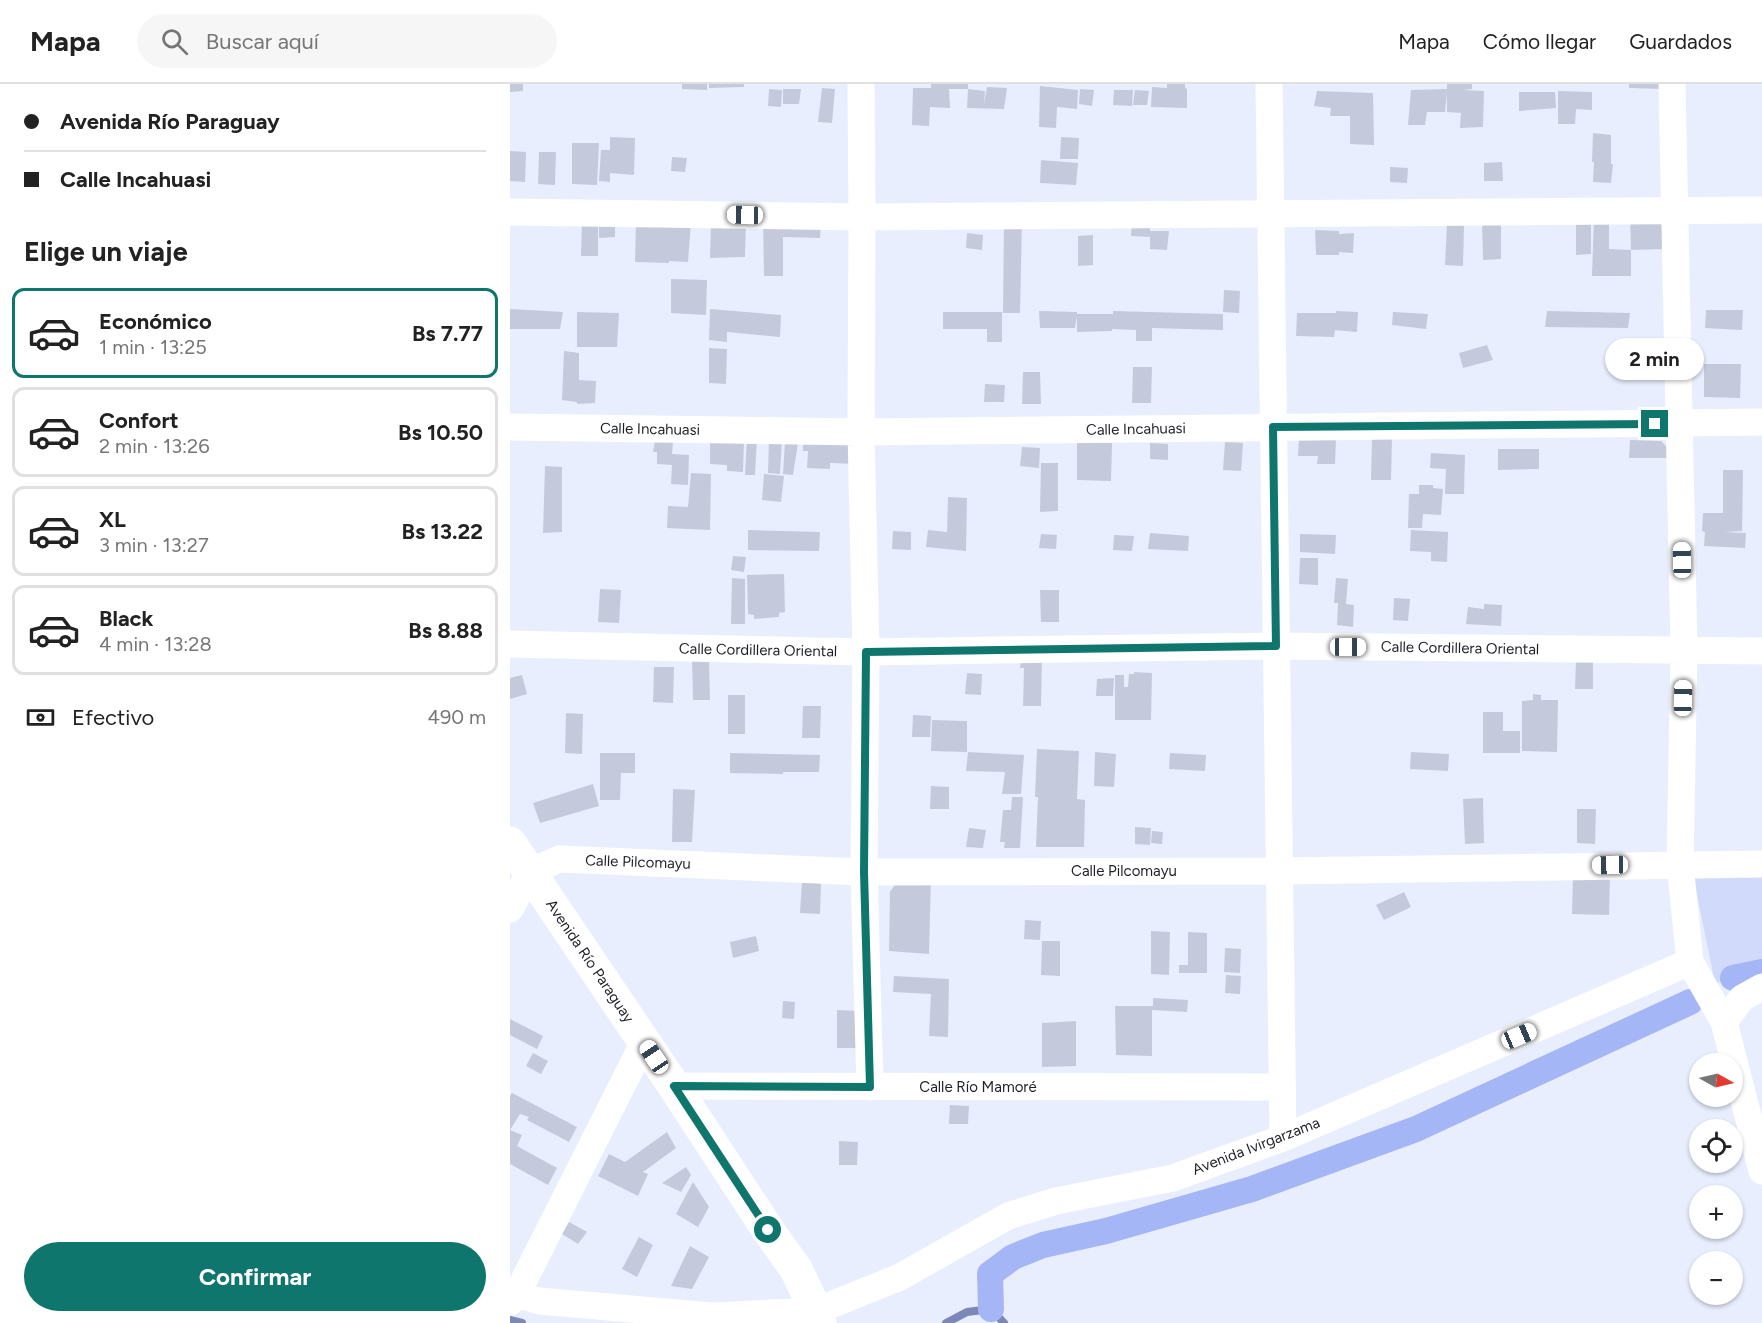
<!DOCTYPE html>
<html lang="es">
<meta charset="utf-8">
<style>
body{margin:0;font-family:Figtree,sans-serif;background:#f6f6f6;color:#222;height:100vh;display:flex;flex-direction:column;font-size:22px;white-space:nowrap}
*{box-sizing:border-box;margin:0}
p{font-size:20px;color:#767676}
.icon{flex:none;width:33px;height:33px;fill:none;stroke:currentColor;stroke-width:2;stroke-linecap:round;stroke-linejoin:round}
.map{position:relative;flex:1;overflow:hidden}
.sheet{display:flex;flex-direction:column;background:#fff;width:510px}
.sheet>*{flex:none}
.banner{display:grid;align-content:center;height:132px;padding:0 24px;background:#fff}
.needle{width:39px;rotate:98deg}
.tools{position:absolute;left:1179px;top:969px;display:grid;gap:12px}
.tools a{display:grid;place-items:center;width:54px;height:54px;border-radius:50%;background:#fff;box-shadow:0 2px 4px #0004;font-size:30px}
.end{position:absolute;width:27px;height:27px;margin:-14px;border:8px solid #0f766e;background:#fff;box-shadow:0 0 0 3px #fff}
.from{border-radius:50%}
.bubble{position:absolute;height:42px;border-radius:21px;background:#fff;box-shadow:0 2px 4px #0004;font-size:20px;font-weight:700;line-height:42px;text-align:center}
.car{position:absolute;width:18px;height:36px;margin:-18px -9px;border-radius:8px;box-shadow:0 0 4px 2px #0007;background:linear-gradient(#fff 24%,#345 0 40%,#fff 0 76%,#345 0 86%,#fff 0)}
.banner b{display:flex;align-items:center;gap:21px;height:57px;font-size:22px}
.banner b+b{border-top:2px solid #e0e0e0}
.banner i{width:15px;height:15px;background:#222}
ul{padding:0;list-style:none}
li{display:flex;align-items:center;gap:18px;height:90px;margin:0 12px 9px;padding:0 12px;border:3px solid #e0e0e0;border-radius:12px}
li div{flex:1}
li b{display:block;font-size:22px}
li em{font-style:normal;font-weight:700}
li.on{border-color:#0f766e}
li>.icon{width:54px;height:54px;stroke-width:1.5}
h2{padding:0 24px;font-size:27px;line-height:72px}
.pay{display:flex;align-items:center;gap:15px;height:66px;padding:0 24px;font-size:22px}
.pay p{margin-inline-start:auto}
.cta{display:flex;gap:12px;margin-top:auto;padding:12px 24px}
.cta a{flex:1;height:69px;border-radius:36px;background:#0f766e;color:#fff;font-size:24px;font-weight:700;line-height:69px;text-align:center}
header{display:flex;align-items:center;gap:36px;box-sizing:border-box;height:84px;padding:0 30px;background:#fff;border-bottom:2px solid #e0e0e0}
header strong{font-size:28px}
nav{display:flex;gap:33px;margin-inline-start:auto;font-size:21px}
.search{width:420px;height:54px;background:#f6f6f6;display:flex;align-items:center;gap:15px;box-sizing:border-box;padding:0 21px;border-radius:33px;color:#767676;font-size:22px}
main{display:flex;flex:1;min-height:0}
.map>svg:first-child{display:block}
.green{fill:#d1dafa}
.lines{fill:none;stroke-linecap:round;stroke-linejoin:round}
.stream{stroke:#7c89b8;stroke-width:8}
.canal{stroke:#a5b6f6;stroke-width:26}
.building{fill:#c4c9dc}
.minor{stroke:#fff;stroke-width:27}
.secondary{stroke:#fff;stroke-width:33}
.route{stroke:#0f766e;stroke-width:8}
.labels{text-anchor:middle;dominant-baseline:central;stroke-width:4.5;stroke-linejoin:round;paint-order:stroke}
.street-label{font-size:15px;fill:#1e2027;stroke:#fff}
</style>
<header>
<strong>Mapa</strong>
<div class="search"><svg class="icon" aria-label="search" viewBox="0 0 24 24"><circle cx="10" cy="10" r="6"/><path d="M15 15l6 6"/></svg>Buscar aquí</div>
<nav><a>Mapa</a><a>Cómo llegar</a><a>Guardados</a></nav>
</header>
<main>
<section class="sheet">
<div class="banner">
<b><i class="from"></i>Avenida Río Paraguay</b>
<b><i></i>Calle Incahuasi</b>
</div>
<h2>Elige un viaje</h2>
<ul>
<li class="on"><svg class="icon" aria-label="car" viewBox="0 0 24 24"><path d="M5 17H2v-5l4-1 3-4h7l3 4 3 1v5h-3M9 17h6M6 11h13"/><circle cx="7" cy="17" r="2"/><circle cx="17" cy="17" r="2"/></svg><div><b>Económico</b><p>1 min · 13:25</p></div><em>Bs 7.77</em></li>
<li><svg class="icon" aria-label="car" viewBox="0 0 24 24"><path d="M5 17H2v-5l4-1 3-4h7l3 4 3 1v5h-3M9 17h6M6 11h13"/><circle cx="7" cy="17" r="2"/><circle cx="17" cy="17" r="2"/></svg><div><b>Confort</b><p>2 min · 13:26</p></div><em>Bs 10.50</em></li>
<li><svg class="icon" aria-label="car" viewBox="0 0 24 24"><path d="M5 17H2v-5l4-1 3-4h7l3 4 3 1v5h-3M9 17h6M6 11h13"/><circle cx="7" cy="17" r="2"/><circle cx="17" cy="17" r="2"/></svg><div><b>XL</b><p>3 min · 13:27</p></div><em>Bs 13.22</em></li>
<li><svg class="icon" aria-label="car" viewBox="0 0 24 24"><path d="M5 17H2v-5l4-1 3-4h7l3 4 3 1v5h-3M9 17h6M6 11h13"/><circle cx="7" cy="17" r="2"/><circle cx="17" cy="17" r="2"/></svg><div><b>Black</b><p>4 min · 13:28</p></div><em>Bs 8.88</em></li>
</ul>
<div class="pay"><svg class="icon" aria-label="cash" viewBox="0 0 24 24"><path d="M3 7h18v10H3z"/><circle cx="12" cy="12" r="2"/></svg>Efectivo<p>490 m</p></div>
<div class="cta"><a>Confirmar</a></div>
</section>
<div class="map">
<svg width="1252" height="1239" viewBox="0 0 1252 1239">
<rect width="100%" height="100%" fill="#e9eefe"/>
<!-- green -->
<path class="green" d="M1182,787L1252,789V892L1205,899Z"/>
<g class="lines">
<!-- stream -->
<path class="stream" d="M0,1236L12,1239
M436,1239L457,1228L481,1225L494,1239"/>
<!-- canal -->
<path class="canal" d="M1223,894L1252,888
M481,1225L480,1190L503,1173L533,1161L596,1147L742,1105L906,1045L1180,918"/>
</g>
<!-- building -->
<path class="building" d="M0,0H13V7L0,8Z
M172,0H197V6L172,5Z
M199,0H234V3L199,4Z
M421,0H458V5H439L440,24L420,23L419,42L402,41L403,4H421Z
M657,0H675V4L677,5V24L641,23L642,3L657,4Z
M937,0H962V5L953,6L974,7L973,43L950,44L951,29L937,28V9L935,28H917L915,41H898L901,6L937,5Z
M1119,0H1155V5L1119,4Z
M530,2L568,6L567,25L547,23L546,44L529,43Z
M477,3L497,4L494,25L457,24L458,5L475,7L474,20Z
M312,4L325,5L322,39L308,38Z
M259,5L272,6L271,23L258,22Z
M273,5H291L289,20H273Z
M570,5L584,6L582,22L569,20Z
M604,6H623L622,22L603,21Z
M625,6L639,7L637,21H623Z
M807,7L863,9L864,61L840,60V32H820L821,24L804,22Z
M1048,7L1082,8V26L1066,25L1065,40H1048Z
M1009,8H1045L1046,24L1009,27Z
M1083,49L1101,51V80H1103L1101,99L1083,98L1084,78H1082Z
M100,53L125,54L124,91L100,89V98L89,97L91,66H100Z
M551,53L569,54L568,75H550Z
M62,59H89L87,101L62,100Z
M0,67L16,68L15,98L0,97Z
M29,68H46L45,101L28,100Z
M162,73L177,74L175,88L161,87Z
M531,76L568,79L566,101L530,99Z
M992,78L993,97H974V79Z
M880,83L898,84L897,99L880,98Z
M1120,131L1152,132L1153,165L1121,166V192H1082L1084,132H1099V165L1121,166Z
M253,133L311,138L310,154L273,153V192H254Z
M89,135L105,136V153L89,154Z
M622,135L640,136V147H659L657,166L640,165V153L621,152Z
M1066,135H1081V170L1066,171Z
M494,136H512L510,229H493Z
M72,137H88V172H71Z
M181,137L178,178L159,177V179L125,178L126,138Z
M201,137H236L235,173L200,174Z
M972,137H991V175L973,176Z
M937,139L954,141L953,182L935,181Z
M805,146L829,147V150L844,149L843,169L829,168V171H806Z
M457,149L473,151L472,166L456,164Z
M583,151V181L568,182V152Z
M161,195L197,196L196,231L161,229Z
M714,206L730,207L729,229L713,228Z
M0,225L53,228L50,245H0Z
M200,225L271,231L270,253L217,248V258L199,256Z
M1196,226H1233L1232,246L1195,244Z
M529,227L567,228V230H603V227L713,230V246L642,244V257H626V246L602,245V247L567,248V232L565,244H530Z
M826,227L848,228L847,248L825,246L824,253L786,252L787,229H826Z
M1037,227L1120,229L1118,244L1035,243Z
M67,228L109,229L107,263H67Z
M433,228H492V258H477V245H433Z
M883,228L918,230L916,245L882,241Z
M977,261L983,276L953,284L949,269Z
M199,264L217,265L216,300L199,299Z
M54,267L69,269V296L86,297L85,319L67,320V318L52,316Z
M1194,280H1231L1230,314L1194,313Z
M623,283H642L641,319H622Z
M513,288H530L531,320H512Z
M475,300L495,301L494,318H474Z
M237,353L247,354L245,391H235Z
M293,353H339L350,380L320,379V385L297,384L298,367H293Z
M259,354L272,355L270,390L258,389Z
M789,354H826L825,380H807L808,372H788Z
M882,354L881,396H861L862,355Z
M200,355L234,357L233,388L217,387V381L200,380Z
M1120,356L1151,357L1157,363V374H1119Z
M145,357L163,358L162,370L179,371L178,401L161,400L162,381L147,380V368H143Z
M275,357L288,359L283,391L273,390Z
M567,358L602,359L601,397L567,396Z
M715,358L733,359L731,387L713,386Z
M640,359L658,360V376L640,375Z
M512,363L530,364L529,384L510,382Z
M988,365H1029V385L988,386Z
M921,369L955,371L954,410H935L936,385L920,384Z
M531,379H548V427L530,428Z
M35,382L52,383V448L33,449Z
M1213,386H1233L1232,447L1214,448L1236,449L1235,464L1194,462L1195,448L1192,447L1193,429H1213Z
M181,389L201,390L200,446L157,444L158,422L178,423Z
M254,390L274,392L271,418L252,416Z
M909,401H923V404L933,405L931,431L913,430L912,444H898L899,410H909Z
M438,413L457,414L456,467L416,463L418,446L437,448Z
M238,446L310,448L309,467L238,466Z
M901,446L938,448L937,478L921,477V468L900,467Z
M383,447L401,448V466L382,465Z
M640,449L679,452L678,467L638,465Z
M531,450L547,451L546,465L529,464Z
M790,450L826,451L825,470L790,468Z
M604,451L624,452L622,467L603,466Z
M223,472L236,473L234,488L221,486Z
M790,474H808V501L789,500Z
M274,490L275,528L269,529V533L244,535V531L238,530L237,491Z
M222,494L235,495V540H221Z
M826,494L838,495L836,520L844,521L843,543L827,541L828,519H824Z
M90,505L111,506L109,539L88,538Z
M530,506H549V538H531Z
M884,514L900,515L898,537L883,536Z
M974,520L992,521L991,542L956,540L958,523L974,525Z
M182,575H199L200,616H183Z
M511,576H532L531,622H513L514,584H510Z
M1066,576L1083,577V605H1065Z
M144,583H164L163,619L143,618Z
M624,588L642,589L641,636H605V591H614V603H618L619,590H624Z
M457,589L472,590L471,611L455,610Z
M12,591L17,610L0,615V594Z
M604,594L603,612H586L587,595Z
M1023,610L1031,611V616H1048L1047,668L1012,667V617L1023,616Z
M218,611H235V650H218Z
M293,622H311L310,654H292Z
M973,628H993V647H1010V669H973Z
M56,629L73,630L72,670L55,669Z
M403,631L421,632L420,653H402Z
M422,636L457,637V668L421,667Z
M527,665L569,667L567,715L575,716L574,763H526L528,713H525Z
M458,668L514,671L511,710H492L495,688L456,687Z
M585,668L606,670L604,703L584,702Z
M901,668L939,670L938,687L900,685Z
M90,669H125V689H111L110,716H90Z
M220,669L310,671L309,688H273V690L220,689Z
M660,669L696,671L695,687L659,685Z
M83,700L89,722L30,739L23,719Z
M421,702L439,703V725H420Z
M163,705L185,706L182,758H162Z
M502,713H513L510,764H494L495,758H490L493,726H501Z
M973,714L974,759L955,760L953,715Z
M1067,725H1086L1085,760L1067,759Z
M625,743L641,744L640,761L625,760Z
M459,744L476,746L473,764L456,763Z
M642,747L653,748L652,760L641,759Z
M1063,790L1100,791L1099,831L1062,830Z
M421,795L419,870L379,867L380,808L386,799Z
M292,798L311,799L310,830L290,829Z
M894,808L901,823L874,836L866,821Z
M515,836L531,837L530,856L514,855Z
M641,847L660,848L659,891L641,890Z
M678,848L697,849V889H669V881H678Z
M246,852L249,867L223,874L220,858Z
M532,857H550V892L531,891Z
M715,864L731,865L730,889L714,888Z
M716,891L731,892L730,910L715,909Z
M384,892L439,895L438,953L419,952L421,910L383,908Z
M643,914L678,916L677,928L642,926V972L606,971L605,922H643Z
M273,917L285,918L284,935L272,934Z
M327,926L347,927L346,964H327Z
M0,935L33,952L27,965L0,951Z
M566,937V982L532,983V939Z
M23,969L38,977L31,990L16,982Z
M2,1009L67,1043L59,1058L17,1036L19,1033L10,1030L0,1046L12,1051L7,1062L47,1084L38,1101L0,1080V1012Z
M440,1021L459,1022L458,1040H439Z
M157,1048L166,1064L133,1088L138,1090L128,1112L88,1092L99,1070L115,1078Z
M329,1057L348,1058L347,1081H329Z
M176,1083L181,1091L171,1108L152,1099Z
M183,1098L199,1123L188,1143L166,1130Z
M59,1138L77,1148L68,1160L52,1150Z
M129,1153L143,1161L127,1193L112,1185Z
M180,1162L199,1173L182,1205L161,1202Z"/>
<g class="lines">
<!-- minor -->
<path class="minor" d="M351,0L352,133L351,348L356,568L354,788L360,1003
M759,0L773,1054
M1162,0L1174,566L1170,780L1180,878L1214,938L1252,1087
M0,128L352,133L1252,126
M0,343L351,348L1252,338
M0,560L356,568L766,562L1252,567
M0,825L20,788L49,775L354,788L769,787L1252,780
M1214,938L1232,914L1252,903
M164,1002L772,1003
M0,1206L7,1210L29,1217L202,1232L306,1227L390,1193L498,1132L546,1117L663,1094L773,1054L1180,878
M0,1218L7,1210L134,958"/>
<!-- secondary -->
<path class="secondary" d="M0,759L164,1002L258,1146L286,1185L306,1227L310,1239"/>
</g>
<g class="lines">
<!-- route -->
<path class="route" d="M258,1146L164,1002L360,1003L354,788L356,568L766,562L763,343L1145,340"/>
</g>
<g class="labels">
<!-- street labels -->
<g class="street-label">
<text transform="translate(140 345) rotate(1)">Calle Incahuasi</text>
<text transform="translate(626 345) rotate(-1)">Calle Incahuasi</text>
<text transform="translate(950 564) rotate(1)">Calle Cordillera Oriental</text>
<text transform="translate(248 566) rotate(1)">Calle Cordillera Oriental</text>
<text transform="translate(128 778) rotate(2)">Calle Pilcomayu</text>
<text x="614" y="787">Calle Pilcomayu</text>
<text transform="translate(80 877) rotate(56)">Avenida Río Paraguay</text>
<text x="468" y="1003">Calle Río Mamoré</text>
<text transform="translate(746 1062) rotate(-21)">Avenida Ivirgarzama</text>
</g>
</g>
</svg>
<div class="tools">
<a><svg class="needle" viewBox="-14 -14 28 28"><path d="M0-13l5 13h-10z" fill="#e53935"/><path d="M0 13l5-13h-10z" fill="#767676"/></svg></a>
<a><svg class="icon" aria-label="locate" viewBox="0 0 24 24"><circle cx="12" cy="12" r="6"/><path d="M12 2v4M12 18v4M2 12h4M18 12h4"/></svg></a>
<a>+</a>
<a>−</a>
</div>
<i class="end from" style="left:258px;top:1146px"></i>
<i class="end" style="left:1145px;top:340px"></i>
<div class="bubble" style="left:1095px;top:254px;width:99px">2 min</div>
<i class="car" style="left:235px;top:131px;rotate:271deg"></i>
<i class="car" style="left:1172px;top:476px;rotate:359deg"></i>
<i class="car" style="left:838px;top:563px;rotate:90deg"></i>
<i class="car" style="left:1173px;top:614px;rotate:1deg"></i>
<i class="car" style="left:1100px;top:781px;rotate:269deg"></i>
<i class="car" style="left:1009px;top:952px;rotate:67deg"></i>
<i class="car" style="left:144px;top:973px;rotate:326deg"></i>
</div>
</main>
